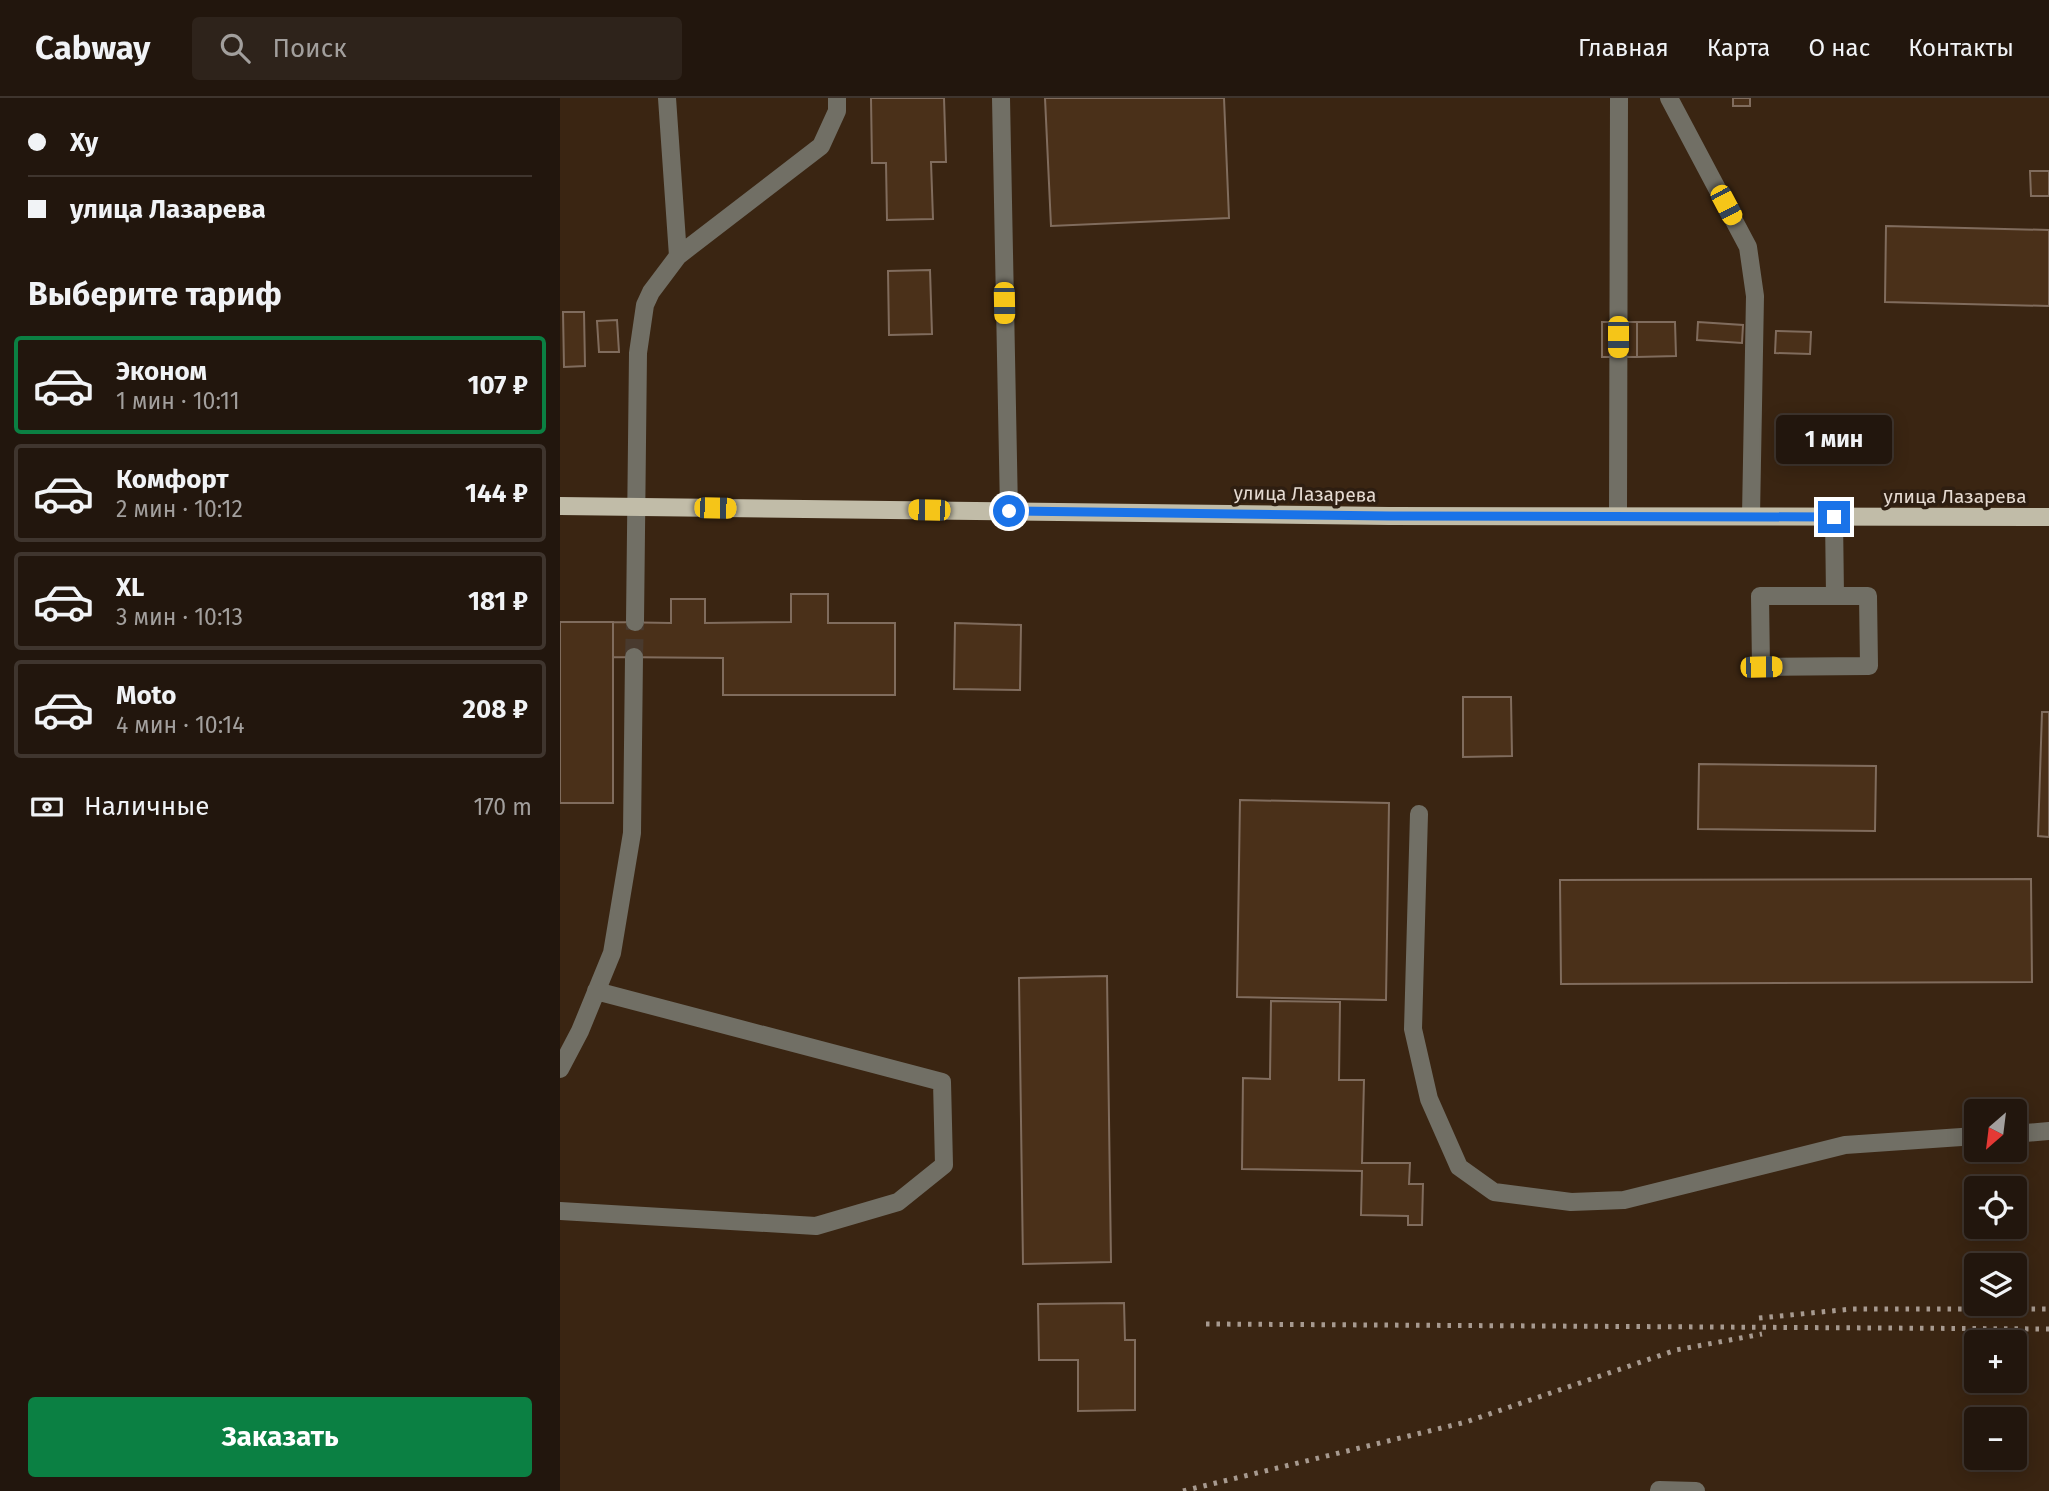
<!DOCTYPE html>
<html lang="ru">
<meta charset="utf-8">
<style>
body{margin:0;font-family:"Fira Sans",sans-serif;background:#2e231b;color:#f1f3f6;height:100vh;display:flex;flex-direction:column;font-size:26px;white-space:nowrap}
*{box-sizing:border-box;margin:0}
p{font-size:23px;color:#a29f9d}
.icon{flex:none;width:38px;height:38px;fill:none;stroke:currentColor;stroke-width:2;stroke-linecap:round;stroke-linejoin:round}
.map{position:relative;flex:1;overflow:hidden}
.sheet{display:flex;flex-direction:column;background:#22160d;width:560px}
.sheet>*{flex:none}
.banner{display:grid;align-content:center;height:154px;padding:0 28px;background:#22160d}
.needle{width:46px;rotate:208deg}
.controls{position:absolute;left:1404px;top:1001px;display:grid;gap:14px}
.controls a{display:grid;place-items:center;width:63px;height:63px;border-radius:7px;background:#22160d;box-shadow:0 4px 18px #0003,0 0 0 2px #3f352e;font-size:35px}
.end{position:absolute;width:32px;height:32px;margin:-16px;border:9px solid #1a73e8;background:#fff;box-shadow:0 0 0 4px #fff}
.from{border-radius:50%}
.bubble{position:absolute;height:49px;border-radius:7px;background:#22160d;box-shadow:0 4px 18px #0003,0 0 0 2px #3f352e;font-size:23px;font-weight:700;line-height:49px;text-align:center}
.car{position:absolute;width:21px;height:42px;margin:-21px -10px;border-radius:9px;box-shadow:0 0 5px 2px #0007;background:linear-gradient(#f5c518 24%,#345 0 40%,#f5c518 0 76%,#345 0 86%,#f5c518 0)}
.banner b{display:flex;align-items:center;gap:24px;height:66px;font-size:26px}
.banner b+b{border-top:2px solid #3f352e}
.banner i{width:18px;height:18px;background:#f1f3f6}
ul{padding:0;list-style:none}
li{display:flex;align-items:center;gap:21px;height:98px;margin:0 14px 10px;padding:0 14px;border:4px solid #3f352e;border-radius:7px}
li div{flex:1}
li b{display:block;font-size:26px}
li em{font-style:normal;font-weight:700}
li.on{border-color:#0b8043}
li>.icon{width:63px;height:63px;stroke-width:1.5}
h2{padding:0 28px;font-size:32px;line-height:84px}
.pay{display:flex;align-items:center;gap:18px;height:77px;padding:0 28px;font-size:26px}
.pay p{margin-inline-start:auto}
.button{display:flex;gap:14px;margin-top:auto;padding:14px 28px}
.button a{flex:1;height:80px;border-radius:7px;background:#0b8043;color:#fff;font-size:28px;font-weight:700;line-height:80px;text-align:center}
header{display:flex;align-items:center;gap:42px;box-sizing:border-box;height:98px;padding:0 35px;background:#22160d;border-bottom:2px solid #3f352e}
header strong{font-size:33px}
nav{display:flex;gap:38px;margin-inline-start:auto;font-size:24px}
.search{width:490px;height:63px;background:#2e231b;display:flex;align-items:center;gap:18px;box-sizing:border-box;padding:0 24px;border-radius:7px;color:#a29f9d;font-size:26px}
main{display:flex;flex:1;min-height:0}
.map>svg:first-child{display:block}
.built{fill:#3a2512;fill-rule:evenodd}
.building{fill:#4a3019;stroke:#806c5d;stroke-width:2}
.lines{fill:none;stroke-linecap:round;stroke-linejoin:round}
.minor-tunnel{stroke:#493a2e;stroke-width:18;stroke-dasharray:18 9;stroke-linecap:butt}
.minor{stroke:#716f65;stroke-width:18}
.major{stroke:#c1bca8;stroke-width:18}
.rail{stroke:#a79a90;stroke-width:5;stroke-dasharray:3.5 7;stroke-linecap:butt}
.route{stroke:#1a73e8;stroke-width:9}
.labels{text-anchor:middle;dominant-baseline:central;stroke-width:7;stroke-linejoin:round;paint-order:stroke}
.street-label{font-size:19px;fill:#e5dad1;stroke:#2e1e11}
</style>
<header>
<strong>Cabway</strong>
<div class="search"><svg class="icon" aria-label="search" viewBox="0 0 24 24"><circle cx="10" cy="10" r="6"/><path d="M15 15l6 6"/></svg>Поиск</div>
<nav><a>Главная</a><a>Карта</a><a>О нас</a><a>Контакты</a></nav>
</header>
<main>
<section class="sheet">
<div class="banner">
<b><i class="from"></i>Xy</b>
<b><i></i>улица Лазарева</b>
</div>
<h2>Выберите тариф</h2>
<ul>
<li class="on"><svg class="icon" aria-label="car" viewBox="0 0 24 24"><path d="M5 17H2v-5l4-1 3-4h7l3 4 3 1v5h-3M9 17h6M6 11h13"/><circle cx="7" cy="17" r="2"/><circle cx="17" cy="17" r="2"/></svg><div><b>Эконом</b><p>1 мин · 10:11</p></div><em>107 ₽</em></li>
<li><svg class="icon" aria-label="car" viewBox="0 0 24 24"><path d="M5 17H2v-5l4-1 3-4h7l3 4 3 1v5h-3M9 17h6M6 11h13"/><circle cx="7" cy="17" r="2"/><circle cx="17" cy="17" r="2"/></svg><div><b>Комфорт</b><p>2 мин · 10:12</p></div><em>144 ₽</em></li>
<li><svg class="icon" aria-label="car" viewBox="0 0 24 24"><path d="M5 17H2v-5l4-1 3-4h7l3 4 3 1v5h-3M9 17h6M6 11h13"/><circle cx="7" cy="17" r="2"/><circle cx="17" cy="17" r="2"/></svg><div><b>XL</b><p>3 мин · 10:13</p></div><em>181 ₽</em></li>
<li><svg class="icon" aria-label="car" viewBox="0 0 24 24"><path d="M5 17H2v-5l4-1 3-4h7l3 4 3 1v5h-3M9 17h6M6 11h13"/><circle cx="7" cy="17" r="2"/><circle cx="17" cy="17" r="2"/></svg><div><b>Moto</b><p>4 мин · 10:14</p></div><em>208 ₽</em></li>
</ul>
<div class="pay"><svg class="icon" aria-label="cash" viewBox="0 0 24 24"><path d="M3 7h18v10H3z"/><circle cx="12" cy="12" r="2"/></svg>Наличные<p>170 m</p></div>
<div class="button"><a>Заказать</a></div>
</section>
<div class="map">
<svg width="1489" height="1393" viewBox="0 0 1489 1393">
<rect width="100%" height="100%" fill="#2e1e11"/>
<!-- built -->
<path class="built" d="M0,0H1489V1393H0ZM1416,1013H1454V1052H1416ZM1416,1090H1454V1129H1416ZM1416,1167H1454V1206H1416ZM1416,1244H1454V1283H1416ZM1416,1321H1454V1360H1416Z"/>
<!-- building -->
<path class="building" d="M311,0H384L386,64H371L373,121L327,122L326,65H312Z
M485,0H664L669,120L491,128Z
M1173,0H1190V8H1173Z
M1470,73H1489V98H1471Z
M1326,128L1489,132V208L1325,204Z
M370,172L372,236L329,237L328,173Z
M3,214H24L25,268L4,269Z
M57,222L59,254H39L37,223Z
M1042,224H1077V259H1042Z
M1077,224H1115L1116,258L1077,259Z
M1138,224L1183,227L1182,245L1137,242Z
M1216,233L1251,234L1250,256L1215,255Z
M231,496H268V525H335V597H163V560L53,559V524L111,525V501H145V525L231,524Z
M0,524H53V705H0Z
M395,525L461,527L460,592L394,591Z
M903,599H951L952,658L903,659Z
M1482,614H1489V739L1478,738Z
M1139,666L1316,668L1315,733L1138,731Z
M680,702L829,705L826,902L677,899Z
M1471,781L1472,884L1001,886L1000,782Z
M547,878L551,1164L463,1166L459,880Z
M711,903L780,904L779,982H804L802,1065H850L849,1086H863L862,1127H848V1118L801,1117L802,1073L682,1071L683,980L710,981Z
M564,1205L565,1242H575V1312L518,1313V1262H479L478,1206Z"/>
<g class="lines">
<!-- minor-tunnel -->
<path class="minor-tunnel" d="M74,559L75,524"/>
<!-- minor -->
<path class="minor" d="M107,0L118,158
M441,0L449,413
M1109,0L1188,149L1195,198L1191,418
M1058,417L1059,0
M1274,419L1275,498H1308L1309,568L1201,569L1200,498H1275
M75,524L78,255L85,207L91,194L118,158L261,48L277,13V0
M859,716L853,931L869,1001L899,1069L934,1094L1011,1104L1064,1102L1285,1047L1416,1038
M0,971L20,933L52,855L72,735L74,559
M1454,1036L1489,1033
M0,1113L256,1128L338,1104L384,1067L382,984L36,893
M1099,1392L1136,1393"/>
<!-- major -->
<path class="major" d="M0,408L829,418L1489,419"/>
<!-- rail -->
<path class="rail" d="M1199,1220L1292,1211H1489
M646,1226L1489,1231
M623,1393L906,1324L1116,1252L1202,1236"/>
</g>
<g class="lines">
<!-- route -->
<path class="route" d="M449,413L829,418L1274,419"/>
</g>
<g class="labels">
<!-- street labels -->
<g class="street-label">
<text transform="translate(745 396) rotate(1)">улица Лазарева</text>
<text x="1395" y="398">улица Лазарева</text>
</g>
</g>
</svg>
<div class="controls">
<a><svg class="needle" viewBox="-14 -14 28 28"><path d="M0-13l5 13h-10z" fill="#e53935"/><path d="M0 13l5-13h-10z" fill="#a29f9d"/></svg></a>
<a><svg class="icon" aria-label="locate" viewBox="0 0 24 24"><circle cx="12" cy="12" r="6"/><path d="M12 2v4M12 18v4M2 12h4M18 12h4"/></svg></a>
<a><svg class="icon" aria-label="layers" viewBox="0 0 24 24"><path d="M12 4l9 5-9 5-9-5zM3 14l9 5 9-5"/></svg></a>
<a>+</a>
<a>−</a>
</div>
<i class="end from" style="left:449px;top:413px"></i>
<i class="end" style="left:1274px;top:419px"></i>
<div class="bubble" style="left:1216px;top:317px;width:116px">1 мин</div>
<i class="car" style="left:1166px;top:107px;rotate:152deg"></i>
<i class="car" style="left:444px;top:205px;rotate:179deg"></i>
<i class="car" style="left:1058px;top:239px;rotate:180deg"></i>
<i class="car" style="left:155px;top:410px;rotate:91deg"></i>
<i class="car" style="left:369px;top:412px;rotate:271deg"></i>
<i class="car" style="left:1201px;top:569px;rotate:89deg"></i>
</div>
</main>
